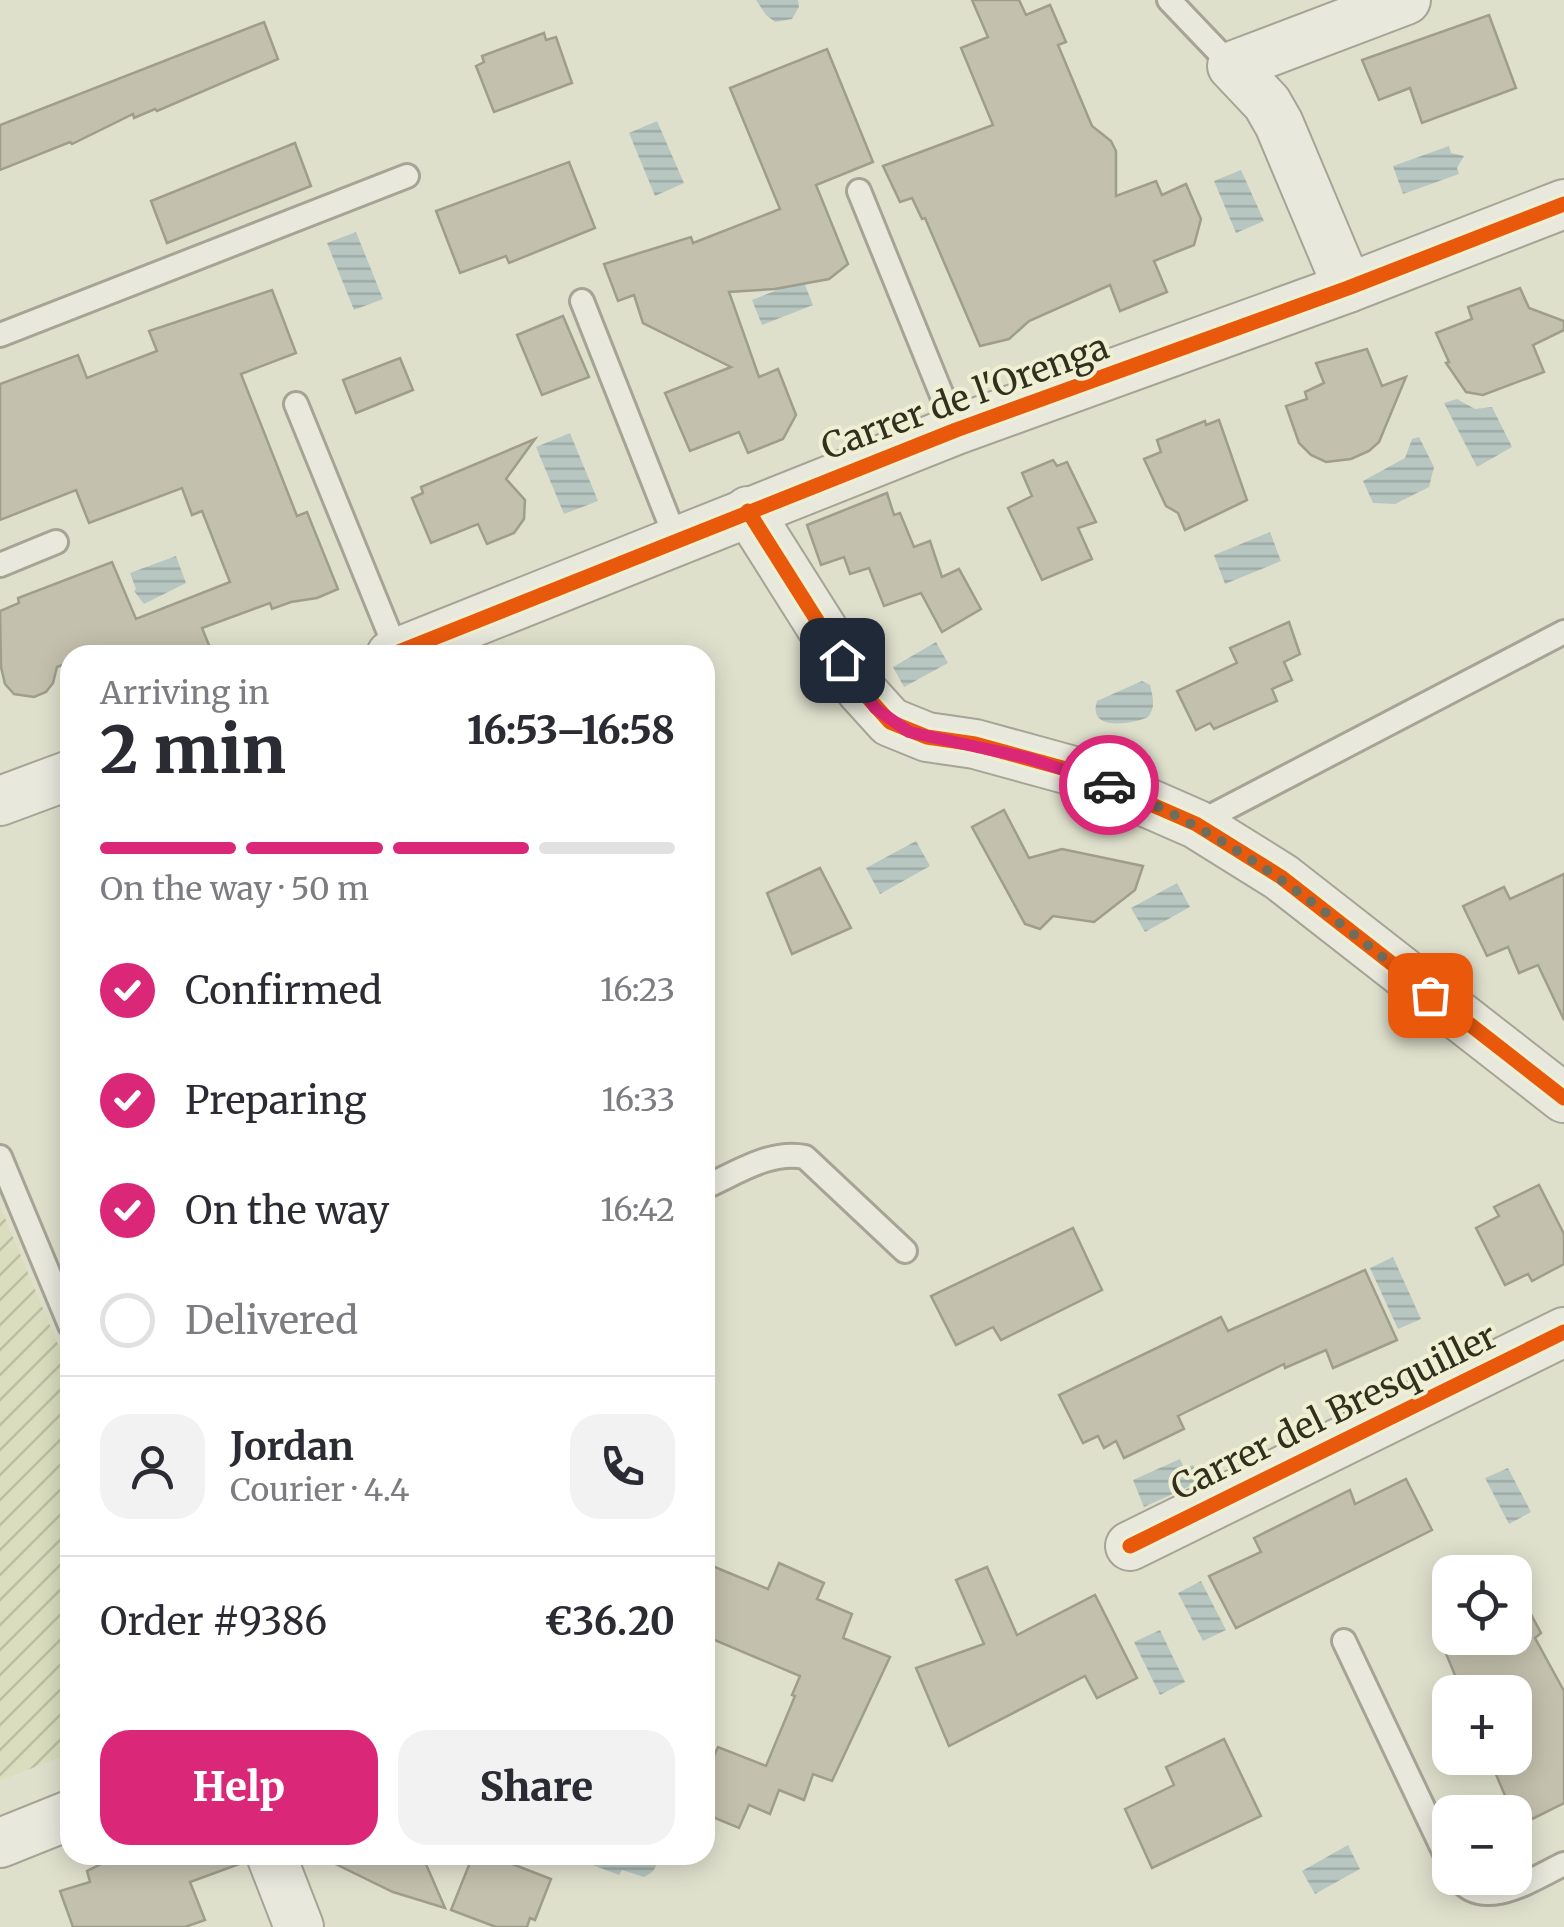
<!DOCTYPE html>
<html lang="en">
<head>
<meta charset="utf-8">
<style>
	:root { --surface:#fff; --page:#f2f2f3; --text:#2b2b33; --muted:#7c7c81; --line:#e1e1e2; --accent:#db2777 }
	body { margin:0; font-family:Merriweather,serif; background:var(--page); color:var(--text); height:100vh; display:flex; flex-direction:column; font-size:38px; white-space:nowrap }
	* { box-sizing:border-box; margin:0 }
	p { font-size:32px; color:var(--muted) }
	.icon { flex:none; width:55px; height:55px; fill:none; stroke:currentColor; stroke-width:2; stroke-linecap:round; stroke-linejoin:round }
	.map { position:relative; flex:1; overflow:hidden }
	.side { position:absolute; left:60px; top:645px; width:655px; height:1220px; display:flex; flex-direction:column; background:var(--surface); border-radius:30px; box-shadow:0 5px 25px #0003 }
	.side>* { flex:none }
	.buttons { position:absolute; left:1432px; top:1555px; display:grid; gap:20px }
	.buttons a { display:grid; place-items:center; width:100px; height:100px; border-radius:20px; background:var(--surface); box-shadow:0 5px 25px #0003; font-size:50px }
	.pin { position:absolute; display:grid; place-items:center; width:85px; height:85px; color:#fff; margin:-42px; border-radius:20px; box-shadow:0 5px 15px #0006 }
	.courier { position:absolute; display:grid; place-items:center; width:100px; height:100px; margin:-50px; border:8px solid #db2777; border-radius:50%; background:#fff; color:#222; box-shadow:0 2px 12px #0007 }
	.head em { font-style:normal; font-weight:800 }
	.head div { display:flex; flex-direction:column-reverse }
	.head { display:flex; align-items:center; justify-content:space-between; height:170px; padding:0 40px }
	h1 { font-size:65px; font-weight:800; line-height:75px }
	.bar { display:grid; grid-template-columns:repeat(4,1fr); gap:15px 10px; align-content:center; height:120px; padding:0 40px }
	.bar i { height:12px; border-radius:8px; background:var(--line) }
	.bar .active { background:var(--accent) }
	.bar p { grid-column:span 4 }
	.line { display:flex; align-items:center; gap:25px; padding:0 40px; border-top:2px solid var(--line) }
	.line div { flex:1 }
	.round { display:grid; place-items:center; flex:none; width:105px; height:105px; border-radius:30px; background:var(--page) }
	ol { padding:0 40px; list-style:none }
	li { display:flex; align-items:center; gap:30px; height:110px }
	li p { margin-inline-start:auto }
	li .icon { padding:10px; border-radius:50%; background:var(--accent); color:#fff; stroke-width:4 }
	li:last-child { color:var(--muted) }
	li i { width:55px; height:55px; border:5px solid var(--line); border-radius:50% }
	.action { display:flex; gap:20px; margin-top:auto; padding:20px 40px }
	.action a { flex:1; height:115px; border-radius:30px; background:var(--accent); color:#fff; font-size:40px; font-weight:800; line-height:115px; text-align:center }
	.action a+a { background:var(--page); color:var(--text) }
	.map>svg:first-child { display:block }
	.farmland { fill:url(#farmland-furrows) }
	.water { fill:url(#water-rules) }
	.building { fill:#c3c0ad; stroke:#9f9d8c; stroke-width:2.5 }
	.lines { fill:none; stroke-linecap:round; stroke-linejoin:round }
	.lane-casing { stroke:#a5a495; stroke-width:28 }
	.street-casing { stroke:#a5a495; stroke-width:52 }
	.lane { stroke:#e8e8dd; stroke-width:22 }
	.street { stroke:#e8e8dd; stroke-width:48 }
	.cycleway-casing { stroke:#eff0d3; stroke-width:21 }
	.cycleway { stroke:#e8590c; stroke-width:15 }
	.done { stroke:#6f6d5c; stroke-width:10; stroke-dasharray:0 18 }
	.route { stroke:#db2777; stroke-width:12 }
	.labels { text-anchor:middle; stroke-width:8; stroke-linejoin:round; paint-order:stroke }
	.street-label { font-size:35px; fill:#322f1f; stroke:#eff0d3 }
</style>
</head>
<body>
<div class="map">
<svg width="1564" height="1927" viewBox="0 0 1564 1927">
	<defs>
		<pattern id="farmland-furrows" width="10" height="10" patternUnits="userSpaceOnUse" patternTransform="scale(2.5)"><rect width="10" height="10" fill="#dadebe"/><path d="M-1 1l2-2M0 10L10 0M9 11l2-2" fill="none" stroke="#bcbfa3"/></pattern>
		<pattern id="water-rules" width="6" height="5" patternUnits="userSpaceOnUse" patternTransform="scale(2.5)"><rect width="6" height="5" fill="#b7c6c1"/><path d="M0 2.5h6" fill="none" stroke="#9eaaa5"/></pattern>
	</defs>
	<rect width="100%" height="100%" fill="#dfe0cc"/>
	<path class="farmland" d="M 0,1206 L 70,1373 L 70,1753 L 0,1781 Z"/>
	<g class="water">
		<path d="M 756,0 L 798,0 L 799,7 L 792,19 L 775,22 L 766,15 Z"/>
		<path d="M 657,121 L 684,183 L 655,196 L 629,133 Z"/>
		<path d="M 1449,146 L 1451,153 L 1464,156 L 1457,168 L 1459,174 L 1403,194 L 1393,166 Z"/>
		<path d="M 1241,170 L 1264,221 L 1236,233 L 1214,181 Z"/>
		<path d="M 356,232 L 383,299 L 354,310 L 327,243 Z"/>
		<path d="M 803,280 L 813,305 L 762,325 L 752,300 Z"/>
		<path d="M 1457,399 L 1475,409 L 1492,407 L 1512,447 L 1477,467 L 1444,403 Z"/>
		<path d="M 570,433 L 598,501 L 564,514 L 536,447 Z"/>
		<path d="M 1419,437 L 1434,467 L 1429,487 L 1395,504 L 1373,503 L 1363,481 L 1405,458 L 1412,439 Z"/>
		<path d="M 1270,532 L 1281,561 L 1225,584 L 1214,555 Z"/>
		<path d="M 176,556 L 186,583 L 144,604 L 134,591 L 136,589 L 130,573 Z"/>
		<path d="M 936,642 L 948,663 L 904,687 L 893,667 Z"/>
		<path d="M 1142,681 L 1150,685 C 1153,698 1156,707 1148,717 C 1131,725 1087,731 1097,701 Z"/>
		<path d="M 916,841 L 930,866 L 880,894 L 866,868 Z"/>
		<path d="M 1177,883 L 1190,907 L 1145,932 L 1131,908 Z"/>
		<path d="M 1393,1257 L 1421,1319 L 1398,1329 L 1370,1268 Z"/>
		<path d="M 1180,1459 L 1184,1468 L 1193,1465 L 1201,1481 L 1144,1507 L 1133,1480 Z"/>
		<path d="M 1508,1468 L 1531,1512 L 1509,1524 L 1485,1478 Z"/>
		<path d="M 1201,1581 L 1226,1630 L 1203,1641 L 1178,1593 Z"/>
		<path d="M 1160,1630 L 1185,1682 L 1160,1695 L 1134,1642 Z"/>
		<path d="M 1348,1845 L 1360,1869 L 1315,1894 L 1302,1871 Z"/>
		<path d="M 582,1855 L 657,1855 C 659,1866 653,1873 644,1877 L 622,1870 L 619,1875 L 579,1860 Z"/>
	</g>
	<g class="building">
		<path d="M 972,0 L 1019,0 L 1026,15 L 1050,5 L 1066,42 L 1058,45 L 1092,126 L 1111,141 L 1116,151 L 1116,196 L 1156,181 L 1162,195 L 1186,184 L 1201,219 L 1194,245 L 1154,261 L 1167,292 L 1120,311 L 1110,285 L 1029,321 L 1009,339 L 980,346 L 925,218 L 922,219 L 912,198 L 900,202 L 883,166 L 993,125 L 961,48 L 988,37 Z"/>
		<path d="M 1489,15 L 1516,88 L 1422,123 L 1410,88 L 1379,100 L 1362,60 Z"/>
		<path d="M 264,22 L 278,59 L 157,111 L 155,109 L 134,118 L 133,114 L 72,144 L 70,142 L 0,170 L 0,125 Z"/>
		<path d="M 544,33 L 546,40 L 556,37 L 572,83 L 494,112 L 476,66 L 484,62 L 482,56 Z"/>
		<path d="M 827,49 L 873,162 L 816,185 L 848,264 L 829,279 L 775,289 L 729,292 L 759,377 L 778,369 L 796,415 L 783,439 L 748,453 L 739,432 L 690,451 L 665,393 L 731,367 L 643,323 L 634,295 L 618,301 L 604,264 L 691,237 L 693,243 L 780,209 L 730,88 Z"/>
		<path d="M 295,143 L 311,186 L 167,243 L 151,201 Z"/>
		<path d="M 569,162 L 595,228 L 509,263 L 506,256 L 460,273 L 436,211 Z"/>
		<path d="M 1520,288 L 1529,308 L 1564,321 L 1564,330 L 1533,345 L 1544,372 L 1483,395 L 1466,392 L 1446,363 L 1449,362 L 1436,333 L 1472,319 L 1468,307 Z"/>
		<path d="M 272,290 L 296,353 L 241,374 L 297,516 L 307,512 L 338,589 L 317,598 L 291,602 L 272,609 L 270,603 L 202,628 L 213,655 L 70,655 L 70,662 L 57,667 L 53,683 L 46,692 L 34,697 L 14,694 L 5,684 L 1,667 L 0,611 L 19,603 L 18,598 L 112,562 L 136,619 L 230,582 L 202,511 L 192,515 L 182,488 L 89,523 L 76,490 L 0,520 L 0,384 L 78,355 L 87,378 L 157,351 L 149,331 Z"/>
		<path d="M 563,316 L 589,377 L 542,395 L 517,335 Z"/>
		<path d="M 1367,349 L 1382,386 L 1406,377 L 1379,442 L 1369,451 L 1351,459 L 1326,462 L 1311,455 L 1299,443 L 1286,406 L 1307,399 L 1305,392 L 1324,383 L 1316,363 Z"/>
		<path d="M 400,358 L 413,390 L 356,413 L 343,380 Z"/>
		<path d="M 1219,420 L 1247,500 L 1185,530 L 1178,513 L 1166,506 L 1144,459 L 1161,452 L 1157,440 L 1205,421 L 1206,425 Z"/>
		<path d="M 535,439 L 506,479 L 525,500 L 524,519 L 514,533 L 487,544 L 478,524 L 431,543 L 412,498 L 423,493 L 421,487 Z"/>
		<path d="M 1053,460 L 1057,466 L 1067,462 L 1096,522 L 1078,528 L 1092,559 L 1042,580 L 1008,508 L 1032,496 L 1022,473 Z"/>
		<path d="M 887,493 L 894,515 L 900,513 L 914,547 L 930,541 L 942,577 L 959,569 L 981,609 L 942,632 L 921,593 L 884,606 L 869,568 L 850,574 L 844,557 L 821,565 L 807,525 Z"/>
		<path d="M 1289,622 L 1300,654 L 1284,662 L 1292,680 L 1272,689 L 1277,701 L 1214,729 L 1210,723 L 1196,730 L 1177,691 L 1237,663 L 1230,648 Z"/>
		<path d="M 1004,810 L 1029,858 L 1062,849 L 1143,866 L 1135,890 L 1094,922 L 1053,916 L 1040,929 L 1025,924 L 972,827 Z"/>
		<path d="M 820,868 L 851,928 L 792,954 L 767,893 Z"/>
		<path d="M 1564,874 L 1564,1020 L 1538,965 L 1519,973 L 1508,947 L 1487,956 L 1463,906 L 1504,887 L 1510,899 Z"/>
		<path d="M 1539,1185 L 1564,1234 L 1564,1264 L 1532,1281 L 1528,1274 L 1505,1285 L 1476,1228 L 1499,1216 L 1494,1207 Z"/>
		<path d="M 1073,1228 L 1102,1290 L 1001,1340 L 993,1327 L 956,1345 L 931,1296 Z"/>
		<path d="M 1365,1270 L 1397,1340 L 1333,1368 L 1326,1350 L 1285,1368 L 1284,1364 L 1178,1416 L 1184,1429 L 1124,1458 L 1116,1441 L 1104,1448 L 1098,1436 L 1083,1443 L 1059,1395 L 1221,1317 L 1228,1331 Z"/>
		<path d="M 1406,1479 L 1432,1530 L 1236,1628 L 1209,1576 L 1261,1552 L 1254,1538 L 1350,1490 L 1355,1504 Z"/>
		<path d="M 705,1563 L 768,1589 L 779,1563 L 824,1583 L 817,1599 L 852,1614 L 843,1638 L 890,1657 L 832,1781 L 813,1774 L 804,1800 L 779,1790 L 770,1814 L 749,1805 L 739,1828 L 705,1814 L 705,1776 L 718,1747 L 766,1766 L 795,1696 L 792,1695 L 800,1676 L 705,1636 Z"/>
		<path d="M 987,1567 L 1017,1635 L 1095,1595 L 1137,1678 L 1097,1698 L 1085,1676 L 949,1746 L 916,1668 L 984,1644 L 956,1580 Z"/>
		<path d="M 1515,1585 L 1541,1633 L 1535,1638 L 1564,1691 L 1564,1803 L 1518,1826 L 1489,1758 L 1515,1758 L 1515,1692 L 1462,1692 L 1435,1627 L 1450,1618 L 1450,1638 L 1515,1638 Z"/>
		<path d="M 1224,1739 L 1261,1816 L 1152,1868 L 1125,1809 L 1174,1785 L 1166,1767 Z"/>
		<path d="M 120,1855 L 244,1855 L 245,1862 L 190,1882 L 205,1920 L 185,1927 L 73,1927 L 60,1891 L 90,1882 L 87,1871 Z"/>
		<path d="M 317,1855 L 422,1855 L 445,1908 L 393,1892 Z"/>
		<path d="M 473,1855 L 489,1855 L 551,1879 L 535,1920 L 530,1918 L 527,1927 L 496,1927 L 451,1910 Z"/>
	</g>
	<g class="lines">
		<g class="lane-casing">
			<g id="lane">
				<path d="M 1169,0 L 1232,66"/>
				<path d="M 859,191 L 956,430"/>
				<path d="M 582,301 L 676,539"/>
				<path d="M 0,335 L 407,176"/>
				<path d="M 296,404 L 397,652"/>
				<path d="M 0,565 L 56,542"/>
				<path d="M 1196,824 L 1564,632"/>
				<path d="M 0,1157 L 70,1325"/>
				<path d="M 705,1187 C 737,1173 770,1150 805,1157 L 905,1251"/>
				<path d="M 1344,1641 L 1450,1864"/>
				<path d="M 1458,1878 C 1484,1913 1534,1878 1564,1864"/>
			</g>
		</g>
		<g class="street-casing">
			<g id="street">
				<path d="M 1348,288 L 1279,124 L 1267,103 L 1232,66 L 1406,0"/>
				<path d="M 748,511 L 861,690 L 890,722 L 927,737 L 975,744 L 1077,772 L 1196,824 L 1281,877 L 1564,1098"/>
				<path d="M 391,655 L 956,430 L 1348,288 L 1564,204"/>
				<path d="M 0,801 L 70,775"/>
				<path d="M 1130,1546 L 1564,1332"/>
				<path d="M 0,1843 L 70,1815"/>
				<path d="M 271,1855 L 299,1927"/>
			</g>
		</g>
		<use href="#lane" class="lane"/>
		<use href="#street" class="street"/>
		<g class="cycleway-casing">
			<g id="cycleway">
				<path d="M 748,511 L 861,690 L 890,722 L 927,737 L 975,744 L 1077,772 L 1196,824 L 1281,877 L 1564,1098"/>
				<path d="M 391,655 L 956,430 L 1348,288 L 1564,204"/>
				<path d="M 1130,1546 L 1564,1332"/>
			</g>
		</g>
		<use href="#cycleway" class="cycleway"/>
	</g>
	<g class="lines">
		<path class="done" d="M 1109,785 C 1236,836 1325,911 1430,995"/>
		<path class="route" d="M 842,660 L 875,708 L 909,732 L 1028,758 L 1109,785"/>
	</g>
	<g class="labels">
		<g class="street-label">
			<text transform="translate(965 397) rotate(-20)" y="12">Carrer de l'Orenga</text>
			<text transform="translate(1334 1412) rotate(-26)" y="12">Carrer del Bresquiller</text>
		</g>
	</g>
</svg>
<div class="buttons">
<a><svg class="icon" aria-label="locate" viewBox="0 0 24 24"><circle cx="12" cy="12" r="6"/><path d="M12 2v4M12 18v4M2 12h4M18 12h4"/></svg></a>
<a>+</a>
<a>−</a>
</div>
<div class="pin" style="left:1430px;top:995px;background:#ea580c"><svg class="icon" aria-label="bag" viewBox="0 0 24 24"><path d="M5 8h14l-1 12H6zM9 8a3 3 0 0 1 6 0"/></svg></div>
<div class="pin" style="left:842px;top:660px;background:#1f2937"><svg class="icon" aria-label="home" viewBox="0 0 24 24"><path d="M3 11l9-7 9 7M6 9v11h12V9"/></svg></div>
<div class="courier" style="left:1109px;top:785px"><svg class="icon" aria-label="car" viewBox="0 0 24 24"><path d="M5 17H2v-5l4-1 3-4h7l3 4 3 1v5h-3M9 17h6M6 11h13"/><circle cx="7" cy="17" r="2"/><circle cx="17" cy="17" r="2"/></svg></div>
<section class="side">
<div class="head"><div><h1>2 min</h1><p>Arriving in</p></div><em>16:53–16:58</em></div>
<div class="bar"><i class="active"></i><i class="active"></i><i class="active"></i><i></i><p>On the way · 50 m</p></div>
<ol>
<li><svg class="icon" aria-label="check" viewBox="0 0 24 24"><path d="M5 12l5 5 9-10"/></svg>Confirmed<p>16:23</p></li>
<li><svg class="icon" aria-label="check" viewBox="0 0 24 24"><path d="M5 12l5 5 9-10"/></svg>Preparing<p>16:33</p></li>
<li><svg class="icon" aria-label="check" viewBox="0 0 24 24"><path d="M5 12l5 5 9-10"/></svg>On the way<p>16:42</p></li>
<li><i></i>Delivered</li>
</ol>
<div class="line" style="height:180px"><a class="round"><svg class="icon" aria-label="person" viewBox="0 0 24 24"><circle cx="12" cy="8" r="4"/><path d="M4 21q1-7 8-7t8 7"/></svg></a><div><b>Jordan</b><p>Courier · 4.4</p></div><a class="round"><svg class="icon" aria-label="phone" viewBox="0 0 24 24"><path d="M5 4h4l2 5-3 2q2 4 5 5l2-3 5 2v4C11 20 4 13 5 4z"/></svg></a></div>
<div class="line" style="height:130px"><div>Order #9386</div><b>€36.20</b></div>
<div class="action"><a>Help</a><a>Share</a></div>
</section>
</div>
</body>
</html>
